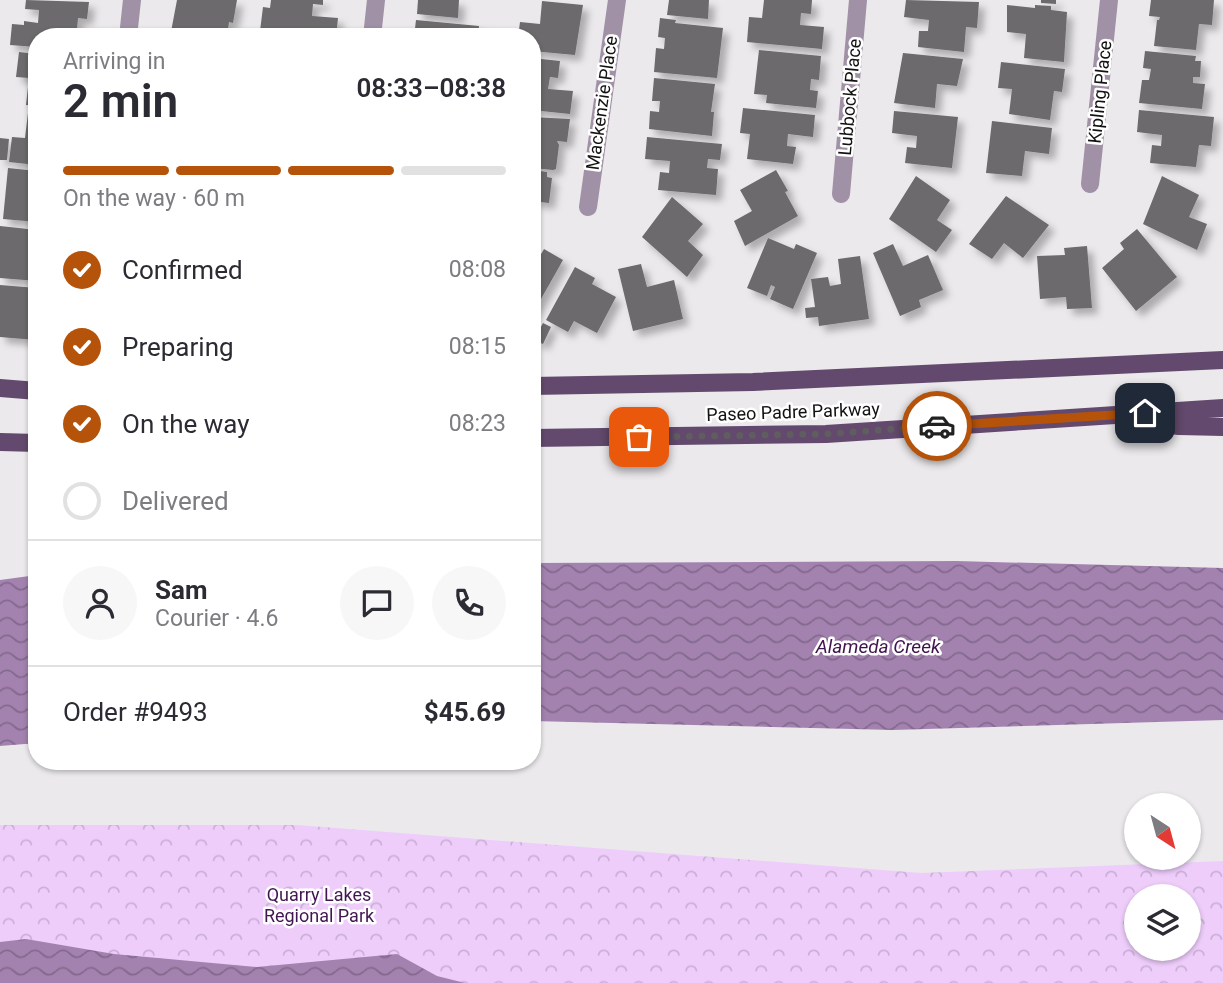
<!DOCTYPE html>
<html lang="en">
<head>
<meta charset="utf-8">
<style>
	:root { --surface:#fff; --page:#f7f7f7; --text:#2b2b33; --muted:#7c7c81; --line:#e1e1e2; --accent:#b45309 }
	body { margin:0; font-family:Roboto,sans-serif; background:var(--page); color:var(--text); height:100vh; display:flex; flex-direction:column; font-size:26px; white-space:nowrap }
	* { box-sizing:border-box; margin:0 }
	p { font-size:23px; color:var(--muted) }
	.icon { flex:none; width:38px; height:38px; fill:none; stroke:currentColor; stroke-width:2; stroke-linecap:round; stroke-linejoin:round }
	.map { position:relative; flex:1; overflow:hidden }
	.side { position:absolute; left:28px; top:28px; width:513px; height:742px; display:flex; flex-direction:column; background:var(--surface); border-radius:28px; box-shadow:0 2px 5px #0004 }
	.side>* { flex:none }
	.needle { width:46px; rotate:144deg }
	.fabs { position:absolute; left:1124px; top:793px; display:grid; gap:14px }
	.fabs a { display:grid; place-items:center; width:77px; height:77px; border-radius:50%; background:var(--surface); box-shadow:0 2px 5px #0004; font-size:35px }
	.pin { position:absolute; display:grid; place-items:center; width:60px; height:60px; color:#fff; margin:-30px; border-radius:14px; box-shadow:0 4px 10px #0006 }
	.courier { position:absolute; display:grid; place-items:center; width:70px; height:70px; margin:-35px; border:5px solid #b45309; border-radius:50%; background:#fff; color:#222; box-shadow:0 2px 9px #0007 }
	.headline em { font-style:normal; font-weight:600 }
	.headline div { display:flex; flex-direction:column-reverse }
	.headline { display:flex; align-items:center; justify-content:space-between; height:119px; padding:0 35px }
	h1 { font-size:46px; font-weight:600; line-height:52px }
	.bar { display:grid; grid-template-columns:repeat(4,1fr); gap:10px 7px; align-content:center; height:84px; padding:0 35px }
	.bar i { height:9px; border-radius:5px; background:var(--line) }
	.bar .on { background:var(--accent) }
	.bar p { grid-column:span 4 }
	.line { display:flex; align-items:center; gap:18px; padding:0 35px; border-top:2px solid var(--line) }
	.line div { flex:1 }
	.round { display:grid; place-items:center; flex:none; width:74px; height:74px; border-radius:37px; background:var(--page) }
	ol { padding:0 35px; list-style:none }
	li { display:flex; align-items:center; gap:21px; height:77px }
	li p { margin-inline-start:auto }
	li .icon { padding:7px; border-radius:50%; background:var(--accent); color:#fff; stroke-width:4 }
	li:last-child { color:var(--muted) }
	li i { width:38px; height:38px; border:4px solid var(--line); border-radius:50% }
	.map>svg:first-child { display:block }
	.park { fill:url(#park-crowns); fill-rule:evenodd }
	.water { fill:url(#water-waves) }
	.building { fill:#6c6a6c; filter:url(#shadow) }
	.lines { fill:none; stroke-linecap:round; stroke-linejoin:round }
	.minor { stroke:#a091a6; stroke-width:18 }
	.major { stroke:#63496d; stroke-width:18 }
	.done { stroke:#5f5d5f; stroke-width:7; stroke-dasharray:0 12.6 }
	.route { stroke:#b45309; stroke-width:9 }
	.labels { text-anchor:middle; stroke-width:5; stroke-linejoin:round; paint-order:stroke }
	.street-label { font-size:18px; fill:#131213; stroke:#fff }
	.park-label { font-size:18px; fill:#421751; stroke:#fff }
	.water-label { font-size:19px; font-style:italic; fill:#3f144e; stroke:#fff }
</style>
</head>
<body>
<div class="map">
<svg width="1223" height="983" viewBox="0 0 1223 983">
	<defs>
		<pattern id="park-crowns" width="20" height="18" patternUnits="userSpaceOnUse" patternTransform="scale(1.75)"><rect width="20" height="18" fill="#eecdfb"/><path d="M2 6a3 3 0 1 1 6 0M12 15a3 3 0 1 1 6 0" fill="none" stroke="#cbafd6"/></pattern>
		<pattern id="water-waves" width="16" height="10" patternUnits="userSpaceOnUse" patternTransform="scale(1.75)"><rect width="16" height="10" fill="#a382b0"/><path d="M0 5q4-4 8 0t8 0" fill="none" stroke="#84698e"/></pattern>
		<filter id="shadow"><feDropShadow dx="6" dy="6" stdDeviation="3.5" flood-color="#0004"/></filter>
	</defs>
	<rect width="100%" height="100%" fill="#ebe9ec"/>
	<path class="park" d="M 0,825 L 297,825 L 921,873 L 1223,861 L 1223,983 L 0,983 ZM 1136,896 L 1188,896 L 1188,948 L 1136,948 Z"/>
	<g class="water">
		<path d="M 956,561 L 1223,568 L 1223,720 L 893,730 L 532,721 L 532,563 Z"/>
		<path d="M 37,575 L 37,743 L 0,746 L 0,580 Z"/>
		<path d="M 26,939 L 114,954 L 257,967 L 397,954 L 437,976 L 465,983 L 0,983 L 0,942 Z"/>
	</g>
	<g class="building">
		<path d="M 26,0 L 89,2 L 87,19 L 78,18 L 77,29 L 85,30 L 85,37 L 37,37 L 37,47 L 10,45 L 12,24 L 24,25 L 24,21 L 38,23 L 39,10 L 25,9 Z"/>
		<path d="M 177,0 L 237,0 L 233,23 L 229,22 L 227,37 L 170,37 Z"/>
		<path d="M 271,0 L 323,0 L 323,5 L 313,4 L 312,16 L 338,18 L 336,37 L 288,37 L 260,31 L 263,7 L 270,8 Z"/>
		<path d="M 418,0 L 459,0 L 458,18 L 417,14 Z"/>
		<path d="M 669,0 L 709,0 L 708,19 L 667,15 Z"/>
		<path d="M 764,0 L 812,0 L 811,14 L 801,13 L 800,25 L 824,27 L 822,49 L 747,42 L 749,17 L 762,18 Z"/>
		<path d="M 906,0 L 979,2 L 977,28 L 966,27 L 964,52 L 918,47 L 919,31 L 928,31 L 929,20 L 904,17 Z"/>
		<path d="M 1041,0 L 1056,0 L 1056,4 L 1041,3 Z"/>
		<path d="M 1151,0 L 1214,0 L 1212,25 L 1199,24 L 1196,50 L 1154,46 L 1157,20 L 1159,20 L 1160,17 L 1149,16 Z"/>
		<path d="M 542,1 L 583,5 L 575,55 L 532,51 L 532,37 L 518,37 L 520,22 L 540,24 Z"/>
		<path d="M 1007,5 L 1035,8 L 1035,5 L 1051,6 L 1051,10 L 1067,12 L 1064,62 L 1024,58 L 1026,34 L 1007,32 Z"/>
		<path d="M 660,18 L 676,20 L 675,23 L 723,28 L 717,78 L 654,72 L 656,48 L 664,49 L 665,38 L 658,37 Z"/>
		<path d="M 416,20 L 479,26 L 478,37 L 414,37 Z"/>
		<path d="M 759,50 L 821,56 L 819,80 L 811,79 L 810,90 L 818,91 L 816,108 L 766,103 L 767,95 L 754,94 Z"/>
		<path d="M 1145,51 L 1196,56 L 1195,61 L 1201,61 L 1200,77 L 1193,77 L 1193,83 L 1205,84 L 1202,109 L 1139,103 L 1142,80 L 1149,80 L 1151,69 L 1143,68 Z"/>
		<path d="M 19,52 L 37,54 L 37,106 L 26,105 L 29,78 L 16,77 Z"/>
		<path d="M 903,53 L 963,59 L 957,86 L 937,84 L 935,108 L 894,103 Z"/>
		<path d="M 532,58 L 560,61 L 558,78 L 550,77 L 548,89 L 573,91 L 570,114 L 532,110 Z"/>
		<path d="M 1001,62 L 1065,69 L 1062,92 L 1054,91 L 1050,120 L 1009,114 L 1012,89 L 998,88 Z"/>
		<path d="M 654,78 L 715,84 L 711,112 L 714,112 L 712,136 L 649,129 L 650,111 L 659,112 L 660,101 L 652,101 Z"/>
		<path d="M 743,108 L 815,115 L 813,137 L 788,134 L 787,146 L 796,147 L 793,164 L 747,159 L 750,134 L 740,133 Z"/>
		<path d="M 1139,110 L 1214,117 L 1211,146 L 1199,145 L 1196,167 L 1150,163 L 1152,145 L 1161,146 L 1162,135 L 1137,132 Z"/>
		<path d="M 894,111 L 958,117 L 952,168 L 905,163 L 907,147 L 916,148 L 917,136 L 892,133 Z"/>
		<path d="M 28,113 L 37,113 L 37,165 L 9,162 L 12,137 L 25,138 Z"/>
		<path d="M 532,117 L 570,119 L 567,142 L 557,141 L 559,145 L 556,169 L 553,170 L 532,168 Z"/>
		<path d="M 992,121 L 1052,128 L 1049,154 L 1025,151 L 1022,176 L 986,173 Z"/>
		<path d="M 647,137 L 722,144 L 720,160 L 708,159 L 707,168 L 718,169 L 716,195 L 658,190 L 660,172 L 669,173 L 670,161 L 645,159 Z"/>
		<path d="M 0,138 L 9,139 L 7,160 L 0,160 Z"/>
		<path d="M 8,168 L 37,171 L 37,222 L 3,219 Z"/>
		<path d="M 532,170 L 547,172 L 547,177 L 552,178 L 549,203 L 532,201 Z"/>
		<path d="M 776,170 L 788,191 L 785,192 L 798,216 L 745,246 L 734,221 L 752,211 L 740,190 Z"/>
		<path d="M 916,176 L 950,200 L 937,220 L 952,230 L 936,252 L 889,219 Z"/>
		<path d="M 1162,176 L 1199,195 L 1189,217 L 1207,224 L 1197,250 L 1143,224 Z"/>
		<path d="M 1006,196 L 1049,225 L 1023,258 L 1004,243 L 992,259 L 969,244 Z"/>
		<path d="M 672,197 L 703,224 L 688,241 L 703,255 L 687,277 L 642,237 Z"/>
		<path d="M 0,226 L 37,230 L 37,247 L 35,247 L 34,258 L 37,259 L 37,281 L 0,278 Z"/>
		<path d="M 1137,229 L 1177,277 L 1136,311 L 1102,268 L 1124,249 L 1120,243 Z"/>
		<path d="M 768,238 L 794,249 L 796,244 L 817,253 L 793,309 L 770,299 L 775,287 L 771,285 L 767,296 L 747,288 Z"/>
		<path d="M 893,244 L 903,266 L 928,255 L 943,290 L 919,300 L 921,307 L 900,316 L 873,253 Z"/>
		<path d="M 1087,246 L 1092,308 L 1067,309 L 1066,297 L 1040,299 L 1037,256 L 1065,255 L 1064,248 Z"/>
		<path d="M 544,249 L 563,260 L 532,315 L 532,270 Z"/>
		<path d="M 860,256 L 869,319 L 819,326 L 818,317 L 806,318 L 805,308 L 815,307 L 811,279 L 828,277 L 830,286 L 841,284 L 838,259 Z"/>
		<path d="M 641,264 L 647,287 L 674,280 L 683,319 L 633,331 L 618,269 Z"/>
		<path d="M 575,267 L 595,278 L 592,284 L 616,297 L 597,333 L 574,321 L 568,332 L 546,320 Z"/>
		<path d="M 0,285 L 37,288 L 37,312 L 30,311 L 29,322 L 37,323 L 36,340 L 0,337 Z"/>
		<path d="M 543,323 L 551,327 L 543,344 L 534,340 Z"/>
	</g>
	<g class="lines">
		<g class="minor">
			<path d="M 128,37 L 132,0"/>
			<path d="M 372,37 L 376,0"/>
			<path d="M 1090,184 L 1109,0"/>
			<path d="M 841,194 L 858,0"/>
			<path d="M 588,207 L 617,0"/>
		</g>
		<g class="major">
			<path d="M 532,386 L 753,382 L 1223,360"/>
			<path d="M 0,388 L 37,391"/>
			<path d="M 1141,421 L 1179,426 L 1223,427"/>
			<path d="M 532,438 L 826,434 L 1223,408"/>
			<path d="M 0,442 L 37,443"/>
		</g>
	</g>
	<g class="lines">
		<path class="done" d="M 639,437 L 826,434 L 937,426"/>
		<path class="route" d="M 937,426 L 1145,413"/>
	</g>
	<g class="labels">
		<g class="street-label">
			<text transform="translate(1100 92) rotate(-84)" y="6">Kipling Place</text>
			<text transform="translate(850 97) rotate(-85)" y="6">Lubbock Place</text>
			<text transform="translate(602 103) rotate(-82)" y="6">Mackenzie Place</text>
			<text transform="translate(793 412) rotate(-2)" y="6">Paseo Padre Parkway</text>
		</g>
		<g class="park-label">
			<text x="319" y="901">Quarry Lakes<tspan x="319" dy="21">Regional Park</tspan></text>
		</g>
		<g class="water-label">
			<text x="878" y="653">Alameda Creek</text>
		</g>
	</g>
</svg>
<div class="fabs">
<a><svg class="needle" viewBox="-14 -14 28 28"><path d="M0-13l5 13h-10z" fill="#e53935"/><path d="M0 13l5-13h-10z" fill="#7c7c81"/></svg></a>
<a><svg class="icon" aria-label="layers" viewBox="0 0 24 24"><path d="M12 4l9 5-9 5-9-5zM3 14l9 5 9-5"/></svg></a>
</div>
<div class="pin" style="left:639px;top:437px;background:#ea580c"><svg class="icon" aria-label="bag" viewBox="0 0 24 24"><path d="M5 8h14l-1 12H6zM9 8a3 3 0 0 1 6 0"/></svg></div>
<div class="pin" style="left:1145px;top:413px;background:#1f2937"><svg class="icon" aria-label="home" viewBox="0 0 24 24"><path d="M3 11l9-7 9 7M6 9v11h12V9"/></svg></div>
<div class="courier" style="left:937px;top:426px"><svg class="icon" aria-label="car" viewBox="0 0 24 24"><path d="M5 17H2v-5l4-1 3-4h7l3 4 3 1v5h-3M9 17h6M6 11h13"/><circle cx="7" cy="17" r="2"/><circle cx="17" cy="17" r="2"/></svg></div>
<section class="side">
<div class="headline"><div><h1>2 min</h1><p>Arriving in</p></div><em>08:33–08:38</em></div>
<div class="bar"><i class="on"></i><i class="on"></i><i class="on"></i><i></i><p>On the way · 60 m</p></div>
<ol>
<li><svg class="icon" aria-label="check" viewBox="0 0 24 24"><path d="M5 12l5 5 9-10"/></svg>Confirmed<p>08:08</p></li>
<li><svg class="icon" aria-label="check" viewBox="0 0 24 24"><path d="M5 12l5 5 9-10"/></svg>Preparing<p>08:15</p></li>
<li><svg class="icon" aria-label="check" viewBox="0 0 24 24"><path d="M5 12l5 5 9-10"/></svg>On the way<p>08:23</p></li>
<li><i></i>Delivered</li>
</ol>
<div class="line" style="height:126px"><a class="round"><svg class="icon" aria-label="person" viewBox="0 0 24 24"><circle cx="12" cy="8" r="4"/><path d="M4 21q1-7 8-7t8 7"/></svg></a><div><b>Sam</b><p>Courier · 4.6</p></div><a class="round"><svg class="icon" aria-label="chat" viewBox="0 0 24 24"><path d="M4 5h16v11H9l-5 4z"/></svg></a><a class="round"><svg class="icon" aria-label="phone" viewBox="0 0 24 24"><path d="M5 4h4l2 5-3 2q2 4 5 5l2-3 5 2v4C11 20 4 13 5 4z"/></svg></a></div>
<div class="line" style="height:91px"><div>Order #9493</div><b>$45.69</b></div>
</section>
</div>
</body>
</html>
